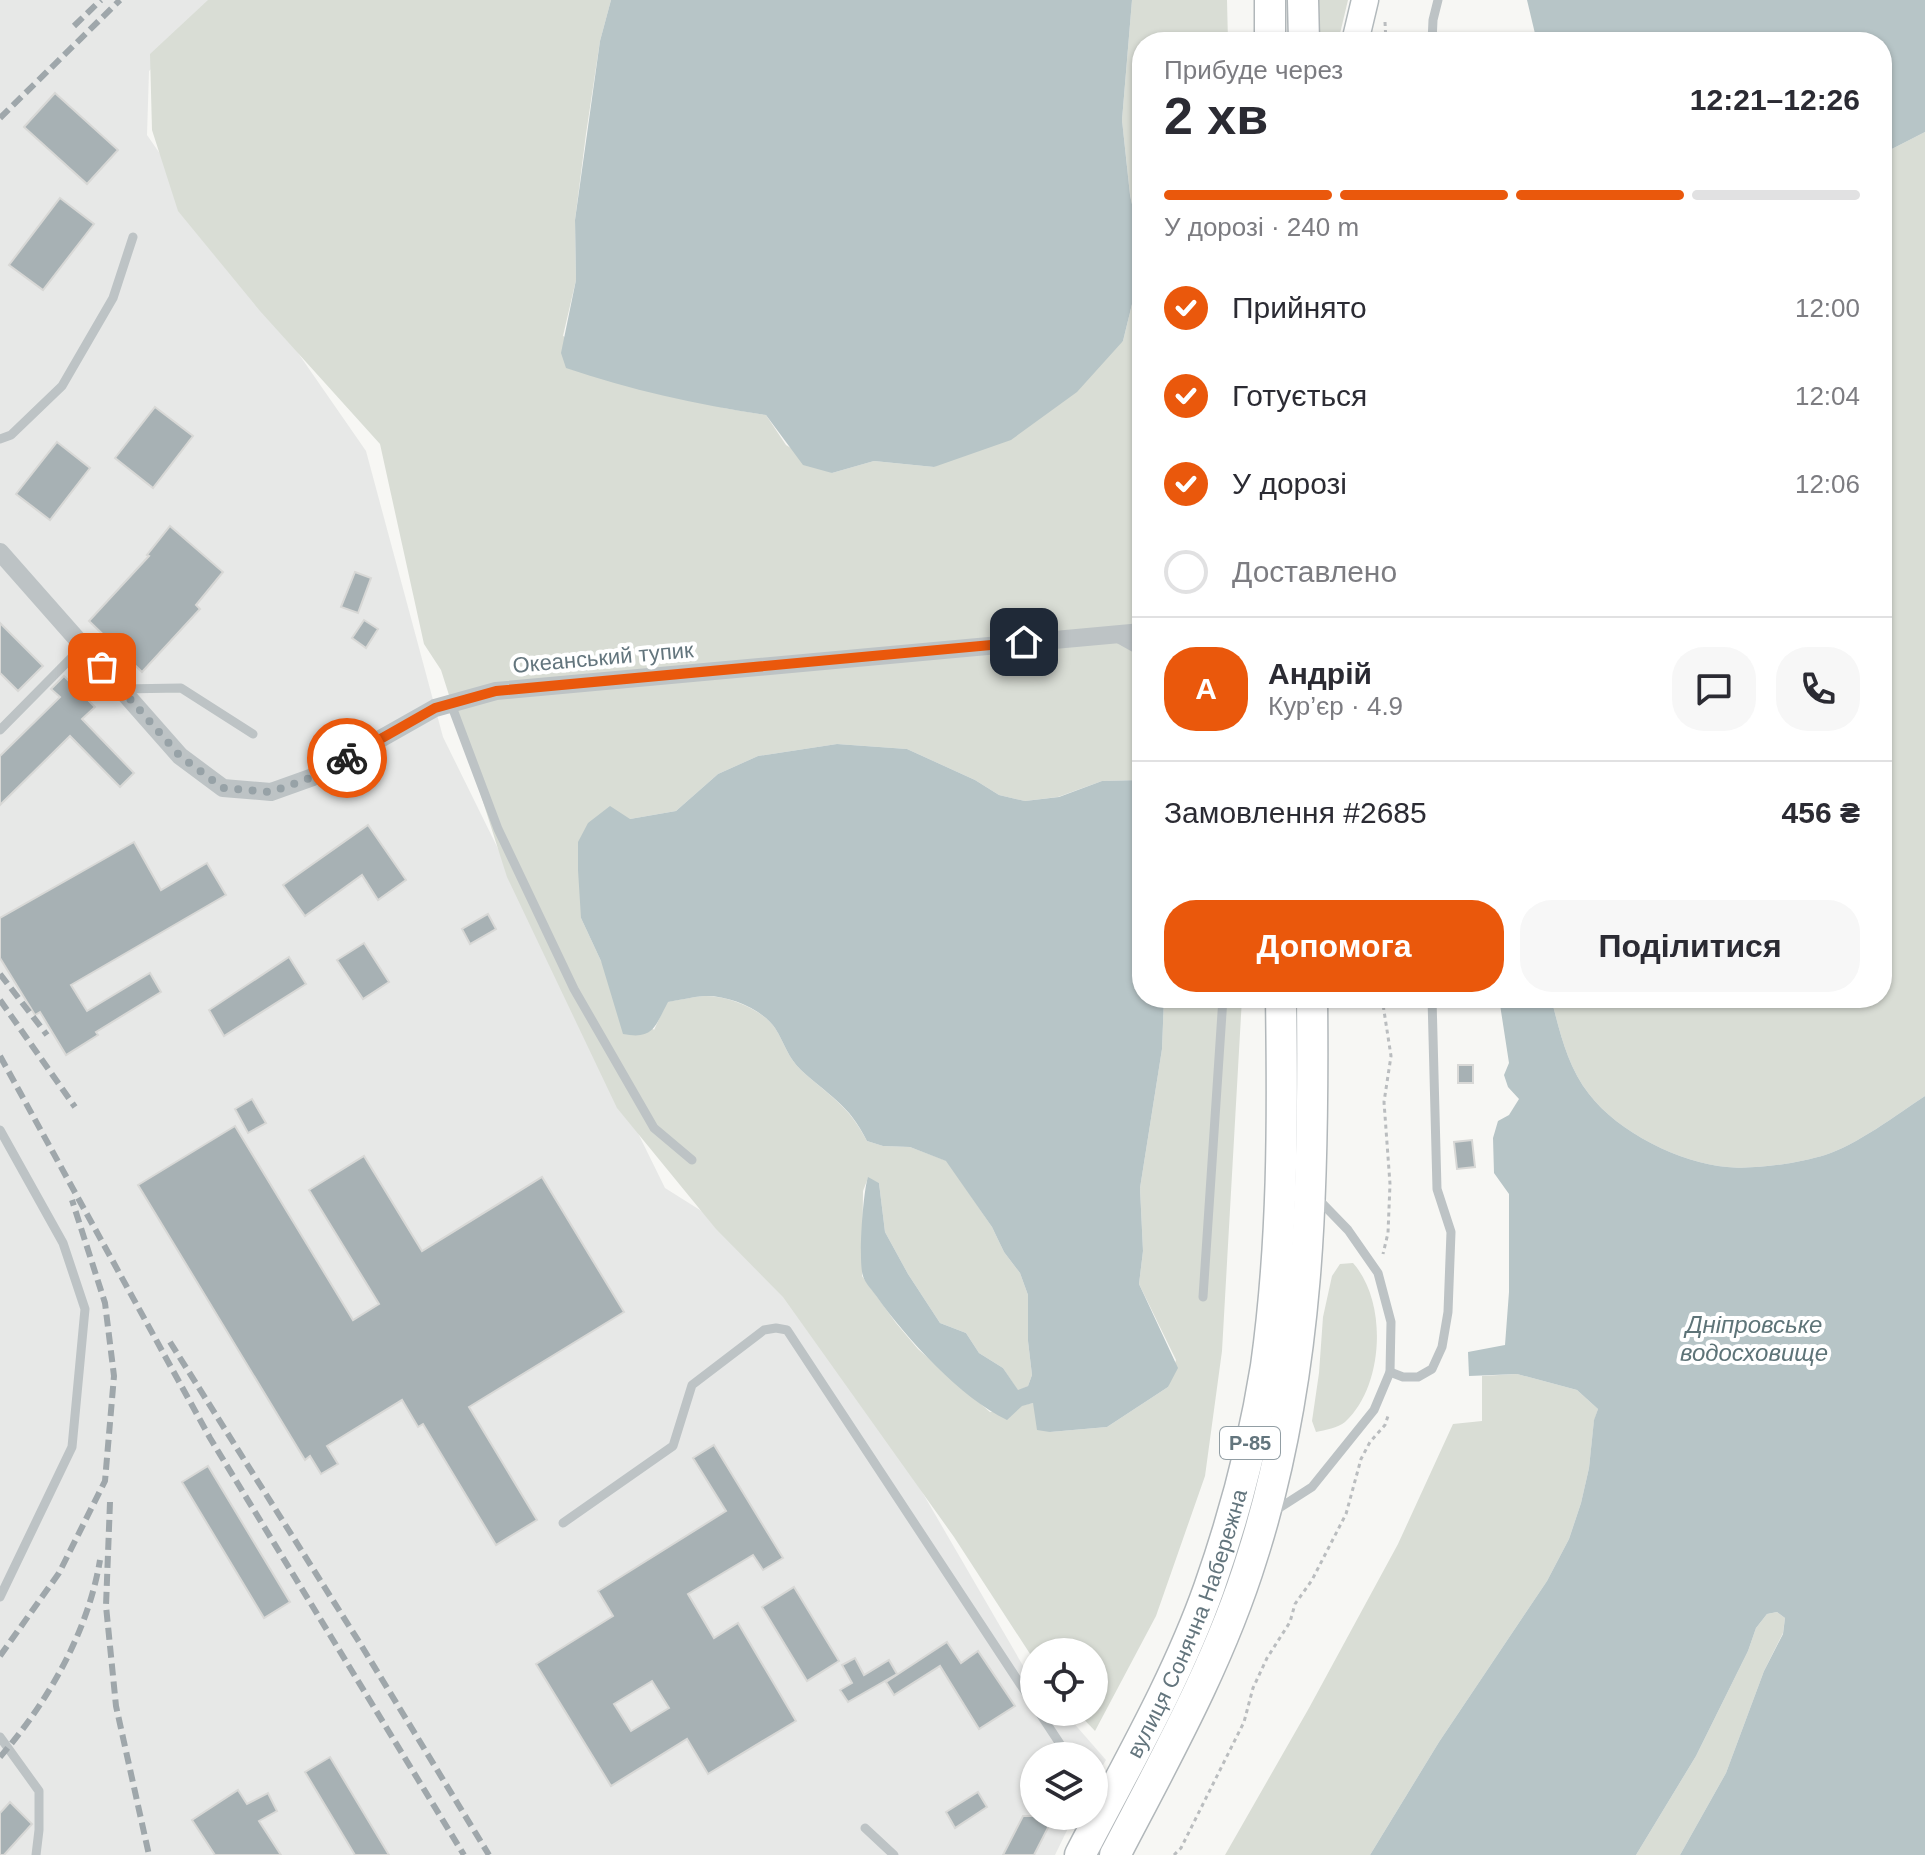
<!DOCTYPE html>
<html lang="uk">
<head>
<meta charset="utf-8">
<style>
	:root { --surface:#fff; --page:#f7f7f7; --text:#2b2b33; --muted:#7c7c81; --line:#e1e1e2; --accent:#ea580c }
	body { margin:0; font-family:Helvetica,sans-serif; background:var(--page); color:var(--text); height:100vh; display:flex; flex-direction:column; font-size:30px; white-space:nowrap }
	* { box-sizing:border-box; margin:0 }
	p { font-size:26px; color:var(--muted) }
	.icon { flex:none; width:44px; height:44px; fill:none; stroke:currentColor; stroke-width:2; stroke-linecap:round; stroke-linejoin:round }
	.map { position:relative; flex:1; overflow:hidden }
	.details { position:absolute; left:1132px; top:32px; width:760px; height:976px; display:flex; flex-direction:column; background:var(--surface); border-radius:32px; box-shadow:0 2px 6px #0004 }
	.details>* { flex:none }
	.fabs { position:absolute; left:1020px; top:1638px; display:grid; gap:16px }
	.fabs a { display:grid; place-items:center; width:88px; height:88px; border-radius:50%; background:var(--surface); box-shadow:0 2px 6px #0004; font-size:40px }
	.pin { position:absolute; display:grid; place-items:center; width:68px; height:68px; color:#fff; margin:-34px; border-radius:16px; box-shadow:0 4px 12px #0006 }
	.courier { position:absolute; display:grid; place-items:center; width:80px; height:80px; margin:-40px; border:6px solid #ea580c; border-radius:50%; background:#fff; color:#222; box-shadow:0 2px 10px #0007 }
	.headline em { font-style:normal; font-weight:800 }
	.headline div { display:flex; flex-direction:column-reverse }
	.headline { display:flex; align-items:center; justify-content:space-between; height:136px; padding:0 32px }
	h1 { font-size:52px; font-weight:800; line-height:60px }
	.bar { display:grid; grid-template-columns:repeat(4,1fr); gap:12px 8px; align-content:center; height:96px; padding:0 32px }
	.bar i { height:10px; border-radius:6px; background:var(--line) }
	.bar .current { background:var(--accent) }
	.bar p { grid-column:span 4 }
	.line { display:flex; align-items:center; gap:20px; padding:0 32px; border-top:2px solid var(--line) }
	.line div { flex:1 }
	.round { display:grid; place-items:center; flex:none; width:84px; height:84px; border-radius:32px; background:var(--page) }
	ol { padding:0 32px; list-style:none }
	li { display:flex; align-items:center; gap:24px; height:88px }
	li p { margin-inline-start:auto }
	li .icon { padding:8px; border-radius:50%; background:var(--accent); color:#fff; stroke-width:4 }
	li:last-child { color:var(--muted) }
	li i { width:44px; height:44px; border:4px solid var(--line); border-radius:50% }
	.action { display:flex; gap:16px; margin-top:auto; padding:16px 32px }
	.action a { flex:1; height:92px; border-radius:32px; background:var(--accent); color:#fff; font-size:32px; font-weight:800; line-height:92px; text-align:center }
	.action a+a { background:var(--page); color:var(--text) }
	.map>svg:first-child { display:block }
	.built { fill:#e7e8e7 }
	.green { fill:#d9ddd5 }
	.water { fill:#b7c5c7 }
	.building { fill:#a7b1b4; stroke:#d8d8d6; stroke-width:2; fill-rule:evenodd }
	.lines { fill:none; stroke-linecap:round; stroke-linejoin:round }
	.secondary-casing { stroke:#b2b9bc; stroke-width:29 }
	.primary-casing { stroke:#b1b7ba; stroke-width:33 }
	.path { stroke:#babdbf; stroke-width:3; stroke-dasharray:4 4; stroke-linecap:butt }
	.lane { stroke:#bdc3c5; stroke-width:9 }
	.street { stroke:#bdc3c5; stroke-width:18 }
	.secondary { stroke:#fff; stroke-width:26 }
	.primary { stroke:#fff; stroke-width:30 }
	.rail { stroke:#9fa7ab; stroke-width:6; stroke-dasharray:12 6; stroke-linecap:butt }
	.done { stroke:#97a2a7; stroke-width:8; stroke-dasharray:0 14.4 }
	.route { stroke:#ea580c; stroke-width:10 }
	.labels { text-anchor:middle; stroke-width:8; stroke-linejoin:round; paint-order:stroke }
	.shield { fill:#fff; stroke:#929ea4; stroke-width:2 }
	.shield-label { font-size:20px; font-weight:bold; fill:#63757d }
	.street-label { font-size:22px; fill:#63757d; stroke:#fff }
	.water-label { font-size:24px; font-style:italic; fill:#5e7478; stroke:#fff }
</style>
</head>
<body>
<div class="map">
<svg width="1925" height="1855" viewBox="0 0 1925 1855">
	<rect width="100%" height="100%" fill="#f7f7f4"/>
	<path class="built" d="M 0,0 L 223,0 L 149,71 L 147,135 L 366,451 L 443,737 L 665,1188 L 792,1268 L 1022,1664 L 1034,1678 L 1034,1712 L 1064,1712 L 1106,1760 L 1094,1780 L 1094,1756 L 1034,1756 L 1034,1816 L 1074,1816 L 1055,1855 L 0,1855 Z"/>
	<g class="green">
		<path d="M 208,0 L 611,0 L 600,41 L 586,134 L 575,220 L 576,280 L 563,336 L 724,408 L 766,415 L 786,445 L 832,473 L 874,461 L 934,467 L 1123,341 L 1142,263 L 1142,780 L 1102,781 L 1058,797 L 1025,801 L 999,795 L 975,780 L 907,749 L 837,744 L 758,756 L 718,774 L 676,811 L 630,819 L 581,918 L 601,961 L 654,1030 L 667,1002 C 679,1000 692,997 704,996 C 727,995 762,1009 775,1028 C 784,1042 788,1058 801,1070 C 829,1096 848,1104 867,1141 L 883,1146 L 910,1147 L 947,1161 L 992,1227 L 1004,1252 L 1020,1273 L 1028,1295 L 1028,1341 L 1032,1375 L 1028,1386 L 1018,1391 L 1003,1368 L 979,1353 L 966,1333 L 940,1323 L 908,1274 L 885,1232 L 879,1183 L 868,1178 L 863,1191 L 862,1276 L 896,1323 L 918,1349 L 990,1412 L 1033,1403 L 1050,1432 L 1107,1427 L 1168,1387 L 1176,1360 L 1139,1284 L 1143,1251 L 1140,1188 L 1162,1049 L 1164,998 L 1242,998 L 1222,1351 L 1205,1476 L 1156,1616 L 1095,1731 L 1077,1712 L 1094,1712 L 1094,1652 L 1034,1652 L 1034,1660 L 954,1537 L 783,1297 L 716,1229 L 617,1108 L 507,877 L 441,670 L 424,644 L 380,444 L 260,311 L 178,211 L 152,130 L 150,54 Z"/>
		<path d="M 1132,0 L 1227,0 L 1228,42 L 1142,42 L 1142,250 L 1130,195 L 1122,120 Z"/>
		<path d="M 1319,0 L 1348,0 L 1338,42 L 1319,42 Z"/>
		<path d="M 1925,132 L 1925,1096 C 1898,1114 1855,1146 1825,1155 C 1799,1163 1754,1170 1727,1167 C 1680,1163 1618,1132 1589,1094 C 1567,1066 1560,1032 1551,998 L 1882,998 L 1882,154 Z"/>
		<path d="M 1353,1263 C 1388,1302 1384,1387 1345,1422 C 1338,1428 1325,1430 1316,1432 L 1312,1421 L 1319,1373 L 1323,1317 L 1332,1276 L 1340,1264 Z"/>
		<path d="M 1517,1374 L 1577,1390 L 1598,1409 L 1594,1421 L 1589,1468 L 1581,1503 L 1569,1539 L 1547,1581 L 1439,1742 L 1370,1855 L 1225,1855 L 1309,1708 L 1398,1544 L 1453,1424 L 1482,1421 L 1482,1376 Z"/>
		<path d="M 1777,1612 L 1785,1618 L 1783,1633 L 1764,1671 L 1726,1773 L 1680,1855 L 1636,1855 L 1696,1756 L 1748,1651 L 1756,1628 L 1767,1614 Z"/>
	</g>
	<g class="water">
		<path d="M 611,0 L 1132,0 L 1122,120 L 1130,195 L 1142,250 L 1142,263 L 1123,341 L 1077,392 L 1011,440 L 934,467 L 874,461 L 832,473 L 803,465 L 766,415 C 699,405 630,390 566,368 L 561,353 L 576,280 L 575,220 L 600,41 Z"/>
		<path d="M 1527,0 L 1925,0 L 1925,132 L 1882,154 L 1882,42 L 1537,42 Z"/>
		<path d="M 837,744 L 907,749 L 975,780 L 999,795 L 1025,801 L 1059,797 L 1102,781 L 1142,780 L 1142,998 L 1164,998 L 1162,1049 L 1140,1188 L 1143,1251 L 1139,1284 L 1178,1368 L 1168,1387 L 1107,1427 L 1050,1432 L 1037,1430 L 1033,1403 L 1022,1406 L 1007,1420 C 962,1399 906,1338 877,1297 C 873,1291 865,1283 863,1276 C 858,1262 863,1192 868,1177 L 879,1183 L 885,1232 L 908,1274 L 940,1323 L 966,1333 L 979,1353 L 1003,1368 L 1018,1390 L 1028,1386 L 1032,1375 L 1028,1341 L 1028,1295 L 1020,1273 L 1004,1252 L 992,1227 L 946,1161 L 910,1147 L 883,1146 L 867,1141 C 849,1104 829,1096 801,1070 C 788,1058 784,1042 775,1028 C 761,1008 728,995 704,996 C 692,997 680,1000 668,1002 C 655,1026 654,1040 623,1034 L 601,961 L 581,918 L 578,870 L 578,842 L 588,823 L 610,806 L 630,819 L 676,811 L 718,774 L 758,756 Z"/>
		<path d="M 1499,998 L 1551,998 C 1560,1032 1567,1066 1589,1094 C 1618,1132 1680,1163 1727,1167 C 1754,1170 1799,1163 1825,1155 C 1855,1146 1898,1114 1925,1096 L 1925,1855 L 1680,1855 L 1726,1773 L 1764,1671 L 1783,1634 L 1785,1618 L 1777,1612 L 1767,1614 L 1756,1628 L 1748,1651 L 1696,1756 L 1636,1855 L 1370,1855 L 1439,1742 L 1547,1581 L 1569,1539 L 1581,1503 L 1589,1468 L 1594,1420 L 1598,1409 L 1577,1390 L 1517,1374 L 1469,1376 L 1468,1352 L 1505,1345 L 1509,1292 L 1509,1194 L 1494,1173 L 1493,1138 L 1498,1121 L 1509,1115 L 1519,1099 L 1508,1087 L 1504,1075 L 1509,1063 Z"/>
	</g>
	<g class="building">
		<path d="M 55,93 L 118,150 L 87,184 L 24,127 Z"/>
		<path d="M 60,198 L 94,224 L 43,290 L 9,265 Z"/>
		<path d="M 155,407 L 193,436 L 153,488 L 115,458 Z"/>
		<path d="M 57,442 L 90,468 L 50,520 L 16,494 Z"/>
		<path d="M 170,526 L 223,572 L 196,605 L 200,609 L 142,672 L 89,621 L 149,556 L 147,555 Z"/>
		<path d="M 355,572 L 371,578 L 358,613 L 341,607 Z"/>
		<path d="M 364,620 L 378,629 L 366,648 L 352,638 Z"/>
		<path d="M 0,623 L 43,666 L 18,691 L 0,673 Z"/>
		<path d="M 64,676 L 95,707 L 82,719 L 134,773 L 120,787 L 70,736 L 0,805 L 0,756 L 60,697 L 51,689 Z"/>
		<path d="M 368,825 L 406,880 L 378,900 L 362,875 L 305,916 L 283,885 Z"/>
		<path d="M 134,842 L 161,890 L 207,863 L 226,895 L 71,985 L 87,1011 L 150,973 L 161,992 L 96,1032 L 98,1035 L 66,1055 L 40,1012 L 35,1015 L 0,958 L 0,918 Z"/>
		<path d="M 488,914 L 496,929 L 470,944 L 462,929 Z"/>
		<path d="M 364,943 L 389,982 L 363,999 L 337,960 Z"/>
		<path d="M 289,957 L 306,984 L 224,1036 L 209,1010 Z"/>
		<rect x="1458" y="1065" width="15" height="18"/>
		<path d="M 252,1099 L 266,1123 L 248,1133 L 235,1109 Z"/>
		<path d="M 235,1126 L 353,1320 L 379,1304 L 309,1190 L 364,1156 L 422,1251 L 542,1177 L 624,1312 L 469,1407 L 537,1520 L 496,1545 L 423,1424 L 418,1427 L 402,1400 L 327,1446 L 338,1464 L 321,1474 L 310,1456 L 305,1460 L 138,1185 Z"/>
		<path d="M 1472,1140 L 1475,1167 L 1457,1169 L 1454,1142 Z"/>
		<path d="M 714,1445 L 783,1558 L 763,1570 L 753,1555 L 688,1594 L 714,1638 L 738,1623 L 796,1721 L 708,1774 L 687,1739 L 611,1786 L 536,1664 L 613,1616 L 598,1591 L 726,1511 L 693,1458 ZM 652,1681 L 669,1708 L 631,1731 L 614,1704 Z"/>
		<path d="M 208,1466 L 290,1602 L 264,1618 L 182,1482 Z"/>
		<path d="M 794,1587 L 839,1661 L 807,1681 L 762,1607 Z"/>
		<path d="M 947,1642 L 961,1663 L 978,1651 L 1015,1706 L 979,1729 L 940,1666 L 894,1695 L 886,1682 Z"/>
		<path d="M 855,1658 L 864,1675 L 889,1660 L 897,1674 L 848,1702 L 840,1690 L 852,1683 L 842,1665 Z"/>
		<path d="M 330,1757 L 389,1855 L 355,1855 L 305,1772 Z"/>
		<path d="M 238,1790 L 247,1804 L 268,1793 L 277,1811 L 259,1821 L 281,1855 L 215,1855 L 192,1820 Z"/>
		<path d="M 978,1792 L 987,1807 L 955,1828 L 946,1812 Z"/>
		<path d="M 10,1802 L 32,1824 L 4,1855 L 0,1855 L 0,1813 Z"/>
		<path d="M 1023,1816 L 1054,1816 L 1034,1855 L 1003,1855 Z"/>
	</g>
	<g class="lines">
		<g class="secondary-casing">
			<path id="secondary" d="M 1355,42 L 1365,0"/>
		</g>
		<g class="primary-casing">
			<g id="primary">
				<path d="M 1270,0 L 1270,42"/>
				<path d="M 1303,0 L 1304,42"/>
				<path id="s1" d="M 1080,1855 C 1125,1768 1176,1681 1209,1588 C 1234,1517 1254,1441 1266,1366 C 1283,1245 1283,1120 1281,998"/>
				<path d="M 1115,1855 C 1165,1759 1220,1661 1252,1557 C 1310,1376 1314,1187 1312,998"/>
			</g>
		</g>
		<g class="path">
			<path d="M 1385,22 L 1386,42"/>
			<path d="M 1382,998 L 1391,1056 L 1384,1102 L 1390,1184 L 1388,1233 L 1383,1254"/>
			<path d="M 1174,1855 L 1181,1848 L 1244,1722 L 1253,1688 L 1267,1658 L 1290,1622 L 1295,1604 L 1312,1580 L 1346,1514 L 1361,1459 L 1370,1442 L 1385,1425 L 1388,1416"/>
		</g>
		<g class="lane">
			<path d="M 1432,42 L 1433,20 L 1438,0"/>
			<path d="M 0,439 L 11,435 L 62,386 L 113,298 L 133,237"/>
			<path d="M 1117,638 L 1142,652"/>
			<path d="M 121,689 L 181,688 L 253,734"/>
			<path d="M 451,704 L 498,829 L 574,989 L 654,1128 L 692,1160"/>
			<path d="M 0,730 L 83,646"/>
			<path d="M 0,1130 L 63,1243 L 85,1309 L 72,1447 L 0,1597"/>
			<path d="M 1203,1297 L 1223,998"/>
			<path d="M 1390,1372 L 1403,1377 L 1418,1377 L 1432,1369 L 1442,1347 L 1448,1312 L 1451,1232 L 1437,1189 L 1432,998"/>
			<path d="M 1273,1512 L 1312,1487 L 1374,1410 L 1390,1372 L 1391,1322 L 1378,1273 L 1348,1230 L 1316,1197"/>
			<path d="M 563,1523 L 673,1446 L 692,1385 L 764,1330 L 776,1328 L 787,1330 L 1034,1705"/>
			<path d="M 1039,1712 L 1068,1756"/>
			<path d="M 0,1737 L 39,1791 L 39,1830 L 36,1855"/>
			<path d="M 865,1828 L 894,1855"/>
		</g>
		<path class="street" d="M 0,552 L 180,756 L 223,788 L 271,792 L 313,777 L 435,708 L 496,691 L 1142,632"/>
		<use href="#secondary" class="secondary"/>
		<use href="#primary" class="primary"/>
		<g class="rail">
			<path d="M 74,26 L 101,0"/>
			<path d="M 0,118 L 120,0"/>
			<path d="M 0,974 L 47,1035"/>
			<path d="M 0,1000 L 75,1107"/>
			<path d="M 0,1056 L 210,1438 L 464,1855"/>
			<path d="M 170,1342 L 361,1645 L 489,1855"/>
			<path d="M 110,1502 L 106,1606 L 116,1706 L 149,1855"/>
			<path d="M 0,1656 L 59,1573 L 105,1481 L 114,1376 L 105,1303 L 72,1200"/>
			<path d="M 0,1757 C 48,1702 88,1632 100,1560"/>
		</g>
	</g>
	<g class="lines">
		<path class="done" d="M 102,667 L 180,756 L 223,788 L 271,792 L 313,777 L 347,758"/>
		<path class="route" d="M 347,758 L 435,708 L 496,691 L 1024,642"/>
	</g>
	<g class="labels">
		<rect class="shield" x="1220" y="1427" width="60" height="32" rx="6"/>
		<g class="shield-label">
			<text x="1250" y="1450">Р-85</text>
		</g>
		<g class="street-label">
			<text transform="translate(603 657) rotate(-5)" y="8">Океанський тупик</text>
			<text dy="8" stroke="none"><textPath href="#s1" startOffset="256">вулиця Сонячна Набережна</textPath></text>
		</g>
		<g class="water-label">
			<text x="1754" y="1333">Дніпровське<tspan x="1754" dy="28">водосховище</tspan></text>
		</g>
	</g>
</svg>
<div class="fabs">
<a><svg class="icon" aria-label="locate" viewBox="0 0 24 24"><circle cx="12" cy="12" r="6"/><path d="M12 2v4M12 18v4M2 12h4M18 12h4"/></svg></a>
<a><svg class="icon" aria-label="layers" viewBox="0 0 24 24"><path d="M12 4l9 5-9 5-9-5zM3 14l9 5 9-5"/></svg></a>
</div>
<div class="pin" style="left:102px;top:667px;background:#ea580c"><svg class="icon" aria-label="bag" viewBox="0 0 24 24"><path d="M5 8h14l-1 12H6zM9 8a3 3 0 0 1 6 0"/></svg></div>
<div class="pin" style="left:1024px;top:642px;background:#1f2937"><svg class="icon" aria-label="home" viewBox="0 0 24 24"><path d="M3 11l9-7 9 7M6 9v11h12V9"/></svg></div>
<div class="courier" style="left:347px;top:758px"><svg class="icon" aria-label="bike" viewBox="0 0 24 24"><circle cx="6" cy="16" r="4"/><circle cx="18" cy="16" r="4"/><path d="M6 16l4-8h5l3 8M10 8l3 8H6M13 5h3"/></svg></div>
<section class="details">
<div class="headline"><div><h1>2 хв</h1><p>Прибуде через</p></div><em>12:21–12:26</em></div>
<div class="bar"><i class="current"></i><i class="current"></i><i class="current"></i><i></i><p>У дорозі · 240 m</p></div>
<ol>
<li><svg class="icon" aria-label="check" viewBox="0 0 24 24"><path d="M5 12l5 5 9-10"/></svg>Прийнято<p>12:00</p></li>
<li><svg class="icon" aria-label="check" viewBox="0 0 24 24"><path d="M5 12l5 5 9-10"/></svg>Готується<p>12:04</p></li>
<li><svg class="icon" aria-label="check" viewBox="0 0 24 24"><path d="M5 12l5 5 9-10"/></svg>У дорозі<p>12:06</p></li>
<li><i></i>Доставлено</li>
</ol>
<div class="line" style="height:144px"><b class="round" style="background:var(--accent);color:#fff">А</b><div><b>Андрій</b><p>Кур’єр · 4.9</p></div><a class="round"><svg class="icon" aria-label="chat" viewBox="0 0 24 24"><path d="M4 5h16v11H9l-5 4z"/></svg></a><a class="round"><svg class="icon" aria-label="phone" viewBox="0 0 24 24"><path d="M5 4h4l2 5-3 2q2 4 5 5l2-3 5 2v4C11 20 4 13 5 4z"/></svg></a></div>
<div class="line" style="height:104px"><div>Замовлення #2685</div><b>456 ₴</b></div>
<div class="action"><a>Допомога</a><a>Поділитися</a></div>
</section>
</div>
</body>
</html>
